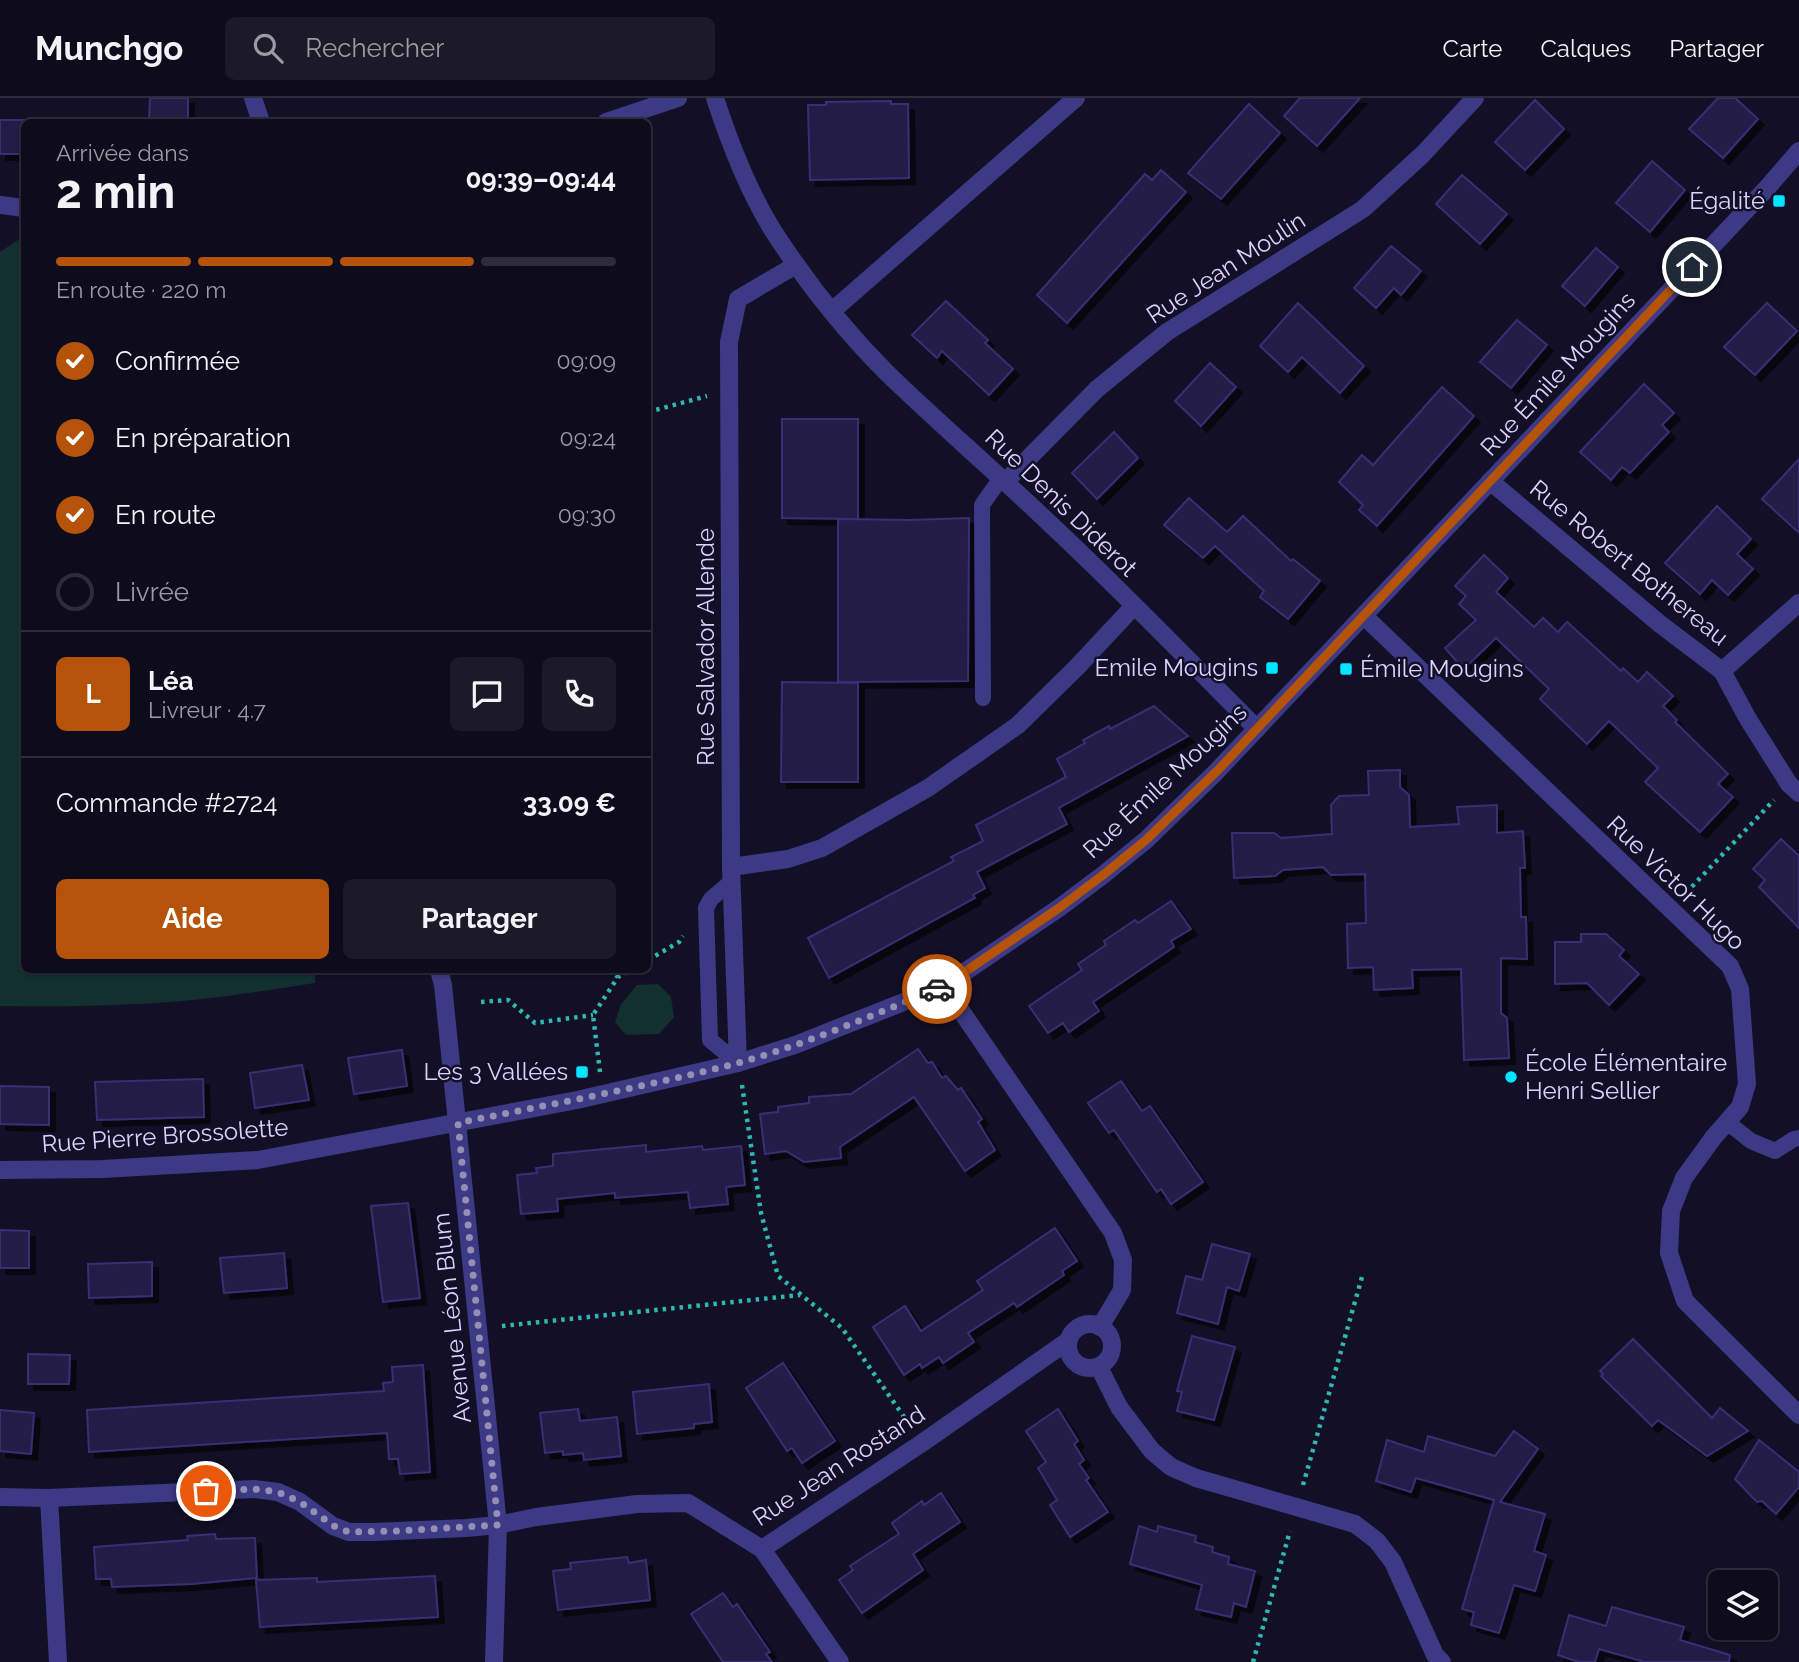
<!DOCTYPE html>
<html lang="fr">
<head>
<meta charset="utf-8">
<style>
	:root { --surface:#0e0b1c; --page:#1c1929; --text:#f1f3f6; --muted:#9b9ba3; --line:#2e2b3b; --accent:#b45309 }
	body { margin:0; font-family:Raleway,sans-serif; background:var(--page); color:var(--text); height:100vh; display:flex; flex-direction:column; font-size:26px; white-space:nowrap }
	* { box-sizing:border-box; margin:0 }
	p { font-size:23px; color:var(--muted) }
	.icon { flex:none; width:38px; height:38px; fill:none; stroke:currentColor; stroke-width:2; stroke-linecap:round; stroke-linejoin:round }
	.map { position:relative; flex:1; overflow:hidden }
	.side { position:absolute; left:21px; top:21px; width:630px; height:854px; display:flex; flex-direction:column; background:var(--surface); border-radius:10px; box-shadow:0 2px 5px #0004,0 0 0 2px var(--line) }
	.side>* { flex:none }
	.buttons { position:absolute; left:1708px; top:1472px; display:grid; gap:14px }
	.buttons a { display:grid; place-items:center; width:70px; height:70px; border-radius:10px; background:var(--surface); box-shadow:0 2px 5px #0004,0 0 0 2px var(--line); font-size:35px }
	.pin { position:absolute; display:grid; place-items:center; width:60px; height:60px; color:#fff; margin:-30px; border:4px solid #fff; border-radius:50%; box-shadow:0 2px 7px #0007 }
	.courier { position:absolute; display:grid; place-items:center; width:70px; height:70px; margin:-35px; border:5px solid #b45309; border-radius:50%; background:#fff; color:#222; box-shadow:0 2px 9px #0007 }
	.summary em { font-style:normal; font-weight:700 }
	.summary div { display:flex; flex-direction:column-reverse }
	.summary { display:flex; align-items:center; justify-content:space-between; height:119px; padding:0 35px }
	h1 { font-size:46px; font-weight:700; line-height:52px }
	.bar { display:grid; grid-template-columns:repeat(4,1fr); gap:10px 7px; align-content:center; height:84px; padding:0 35px }
	.bar i { height:9px; border-radius:5px; background:var(--line) }
	.bar .active { background:var(--accent) }
	.bar p { grid-column:span 4 }
	.line { display:flex; align-items:center; gap:18px; padding:0 35px; border-top:2px solid var(--line) }
	.line div { flex:1 }
	.round { display:grid; place-items:center; flex:none; width:74px; height:74px; border-radius:10px; background:var(--page) }
	ol { padding:0 35px; list-style:none }
	li { display:flex; align-items:center; gap:21px; height:77px }
	li p { margin-inline-start:auto }
	li .icon { padding:7px; border-radius:50%; background:var(--accent); color:#fff; stroke-width:4 }
	li:last-child { color:var(--muted) }
	li i { width:38px; height:38px; border:4px solid var(--line); border-radius:50% }
	.cta { display:flex; gap:14px; margin-top:auto; padding:14px 35px }
	.cta a { flex:1; height:80px; border-radius:10px; background:var(--accent); color:#fff; font-size:28px; font-weight:700; line-height:80px; text-align:center }
	.cta a+a { background:var(--page); color:var(--text) }
	header { display:flex; align-items:center; gap:42px; box-sizing:border-box; height:98px; padding:0 35px; background:var(--surface); border-bottom:2px solid var(--line) }
	header strong { font-size:33px }
	nav { display:flex; gap:38px; margin-inline-start:auto; font-size:24px }
	.search { width:490px; height:63px; background:var(--page); display:flex; align-items:center; gap:18px; box-sizing:border-box; padding:0 24px; border-radius:10px; color:var(--muted); font-size:26px }
	.map>svg:first-child { display:block }
	.green { fill:#12302f }
	.building { fill:#241b47; stroke:#3b2d73; stroke-width:2; filter:url(#shadow) }
	.lines { fill:none; stroke-linecap:round; stroke-linejoin:round }
	.path { stroke:#2fb8b0; stroke-width:4.5; stroke-dasharray:3.5 5; stroke-linecap:butt }
	.service { stroke:#3d3a85; stroke-width:16 }
	.minor { stroke:#3d3a85; stroke-width:18 }
	.tertiary { stroke:#3d3a85; stroke-width:18 }
	.done { stroke:#948fb3; stroke-width:7; stroke-dasharray:0 12.6 }
	.route { stroke:#b45309; stroke-width:9 }
	.poi-dot { fill:#00e5ff; stroke:#130f26; stroke-width:2.5 }
	.labels { text-anchor:middle; stroke-width:5; stroke-linejoin:round; paint-order:stroke }
	.poi-label { font-size:24px; fill:#d9d4ff; stroke:#130f26; text-anchor:end }
	.street-label { font-size:24px; fill:#d9d4ff; stroke:#130f26 }
</style>
</head>
<body>
<header>
<strong>Munchgo</strong>
<div class="search"><svg class="icon" aria-label="search" viewBox="0 0 24 24"><circle cx="10" cy="10" r="6"/><path d="M15 15l6 6"/></svg>Rechercher</div>
<nav><a>Carte</a><a>Calques</a><a>Partager</a></nav>
</header>
<div class="map">
<svg width="1799" height="1564" viewBox="0 0 1799 1564">
	<defs>
		<filter id="shadow"><feDropShadow dx="6" dy="6" stdDeviation="0" flood-color="#0009"/></filter>
	</defs>
	<rect width="100%" height="100%" fill="#130f26"/>
	<g class="green">
		<path d="M 24,138 L 24,872 L 315,872 L 315,885 C 283,890 251,895 220,899 C 147,908 73,909 0,908 L 0,154 Z"/>
		<path d="M 658,886 L 671,899 L 674,919 L 659,936 L 626,937 L 615,924 L 621,906 L 637,887 Z"/>
	</g>
	<g class="building">
		<path d="M 150,0 L 188,0 L 188,24 L 149,24 Z"/>
		<path d="M 1300,0 L 1360,0 L 1317,48 L 1284,18 Z"/>
		<path d="M 1718,0 L 1735,0 L 1758,21 L 1723,60 L 1689,31 Z"/>
		<path d="M 1535,2 L 1564,31 L 1525,72 L 1495,44 Z"/>
		<path d="M 891,3 L 891,6 L 908,6 L 909,80 L 810,82 L 808,7 L 826,7 L 826,4 Z"/>
		<path d="M 1249,6 L 1280,35 L 1221,101 L 1188,75 Z"/>
		<rect x="0" y="22" width="24" height="34"/>
		<path d="M 1652,63 L 1685,92 L 1650,134 L 1616,105 Z"/>
		<path d="M 1161,72 L 1186,94 L 1067,225 L 1037,197 L 1145,76 L 1152,82 Z"/>
		<path d="M 1462,77 L 1507,116 L 1480,146 L 1436,106 Z"/>
		<path d="M 1391,148 L 1421,173 L 1401,197 L 1394,190 L 1376,210 L 1354,190 Z"/>
		<path d="M 1596,150 L 1618,169 L 1585,208 L 1562,188 Z"/>
		<path d="M 946,203 L 988,242 L 985,245 L 1013,271 L 989,297 L 942,253 L 937,260 L 912,237 Z"/>
		<path d="M 1298,205 L 1364,268 L 1340,295 L 1302,259 L 1288,274 L 1260,248 Z"/>
		<path d="M 1767,205 L 1797,233 L 1755,277 L 1724,249 Z"/>
		<path d="M 1517,222 L 1547,247 L 1511,290 L 1480,264 Z"/>
		<path d="M 1210,265 L 1236,289 L 1201,328 L 1175,303 Z"/>
		<path d="M 1644,286 L 1674,315 L 1662,327 L 1669,334 L 1630,375 L 1622,369 L 1611,382 L 1580,354 Z"/>
		<path d="M 1442,289 L 1474,318 L 1377,428 L 1359,412 L 1363,407 L 1339,384 L 1362,357 L 1373,367 Z"/>
		<path d="M 782,321 L 858,321 L 858,421 L 782,420 Z"/>
		<path d="M 1114,334 L 1138,360 L 1097,401 L 1072,375 Z"/>
		<path d="M 1799,361 L 1799,435 L 1762,401 Z"/>
		<path d="M 1189,400 L 1227,434 L 1243,418 L 1291,463 L 1293,461 L 1320,483 L 1288,521 L 1260,499 L 1264,493 L 1215,448 L 1203,460 L 1164,427 Z"/>
		<path d="M 1717,408 L 1751,441 L 1737,456 L 1753,471 L 1728,497 L 1712,482 L 1700,496 L 1665,465 Z"/>
		<path d="M 969,420 L 968,583 L 838,584 L 838,421 L 910,422 Z"/>
		<path d="M 1484,457 L 1508,480 L 1496,494 L 1534,529 L 1543,520 L 1558,534 L 1567,524 L 1621,573 L 1623,570 L 1638,584 L 1647,574 L 1673,598 L 1663,608 L 1677,622 L 1675,624 L 1728,676 L 1718,686 L 1733,699 L 1700,734 L 1645,684 L 1658,670 L 1609,623 L 1587,646 L 1540,601 L 1549,591 L 1496,540 L 1469,566 L 1459,566 L 1445,550 L 1476,522 L 1459,506 L 1466,498 L 1455,488 Z"/>
		<path d="M 782,584 L 858,585 L 858,684 L 781,684 Z"/>
		<path d="M 1154,608 L 1188,638 L 1059,710 L 1067,726 L 977,774 L 985,790 L 973,797 L 975,800 L 829,880 L 808,840 L 954,763 L 951,759 L 983,743 L 976,727 L 1066,679 L 1057,661 L 1085,645 L 1083,642 L 1109,628 L 1110,631 Z"/>
		<path d="M 1400,672 L 1400,689 L 1409,697 L 1410,729 L 1459,726 L 1457,709 L 1497,707 L 1497,735 L 1523,733 L 1525,770 L 1520,770 L 1521,819 L 1526,819 L 1527,861 L 1501,860 L 1501,915 L 1507,920 L 1509,960 L 1464,962 L 1461,871 L 1412,872 L 1413,890 L 1374,892 L 1373,869 L 1348,870 L 1347,826 L 1366,825 L 1365,776 L 1331,777 L 1323,769 L 1283,772 L 1275,778 L 1234,780 L 1232,735 L 1274,735 L 1281,740 L 1332,736 L 1331,707 L 1339,698 L 1369,697 L 1368,673 Z"/>
		<path d="M 1781,741 L 1799,758 L 1799,830 L 1759,789 L 1765,782 L 1753,771 Z"/>
		<path d="M 1171,803 L 1191,831 L 1171,843 L 1174,849 L 1093,904 L 1099,913 L 1069,934 L 1063,925 L 1048,935 L 1029,908 L 1082,872 L 1078,866 L 1106,847 L 1104,843 L 1135,822 L 1138,825 Z"/>
		<path d="M 1581,836 L 1606,836 L 1624,852 L 1619,858 L 1639,876 L 1609,907 L 1587,885 L 1555,886 L 1555,844 L 1581,844 Z"/>
		<path d="M 918,951 L 928,965 L 932,964 L 942,980 L 946,978 L 958,992 L 961,990 L 982,1021 L 978,1024 L 995,1052 L 965,1073 L 914,999 L 840,1049 L 841,1060 L 804,1064 L 786,1053 L 765,1056 L 760,1016 L 778,1014 L 778,1009 L 809,1005 L 809,999 L 851,996 Z"/>
		<path d="M 402,952 L 407,988 L 354,996 L 348,960 Z"/>
		<path d="M 302,967 L 309,1002 L 255,1010 L 250,975 Z"/>
		<path d="M 203,981 L 204,1019 L 97,1022 L 95,984 Z"/>
		<path d="M 1121,983 L 1142,1013 L 1150,1008 L 1203,1084 L 1171,1106 L 1161,1091 L 1157,1094 L 1114,1032 L 1109,1035 L 1088,1005 Z"/>
		<path d="M 0,988 L 49,989 L 49,1027 L 0,1026 Z"/>
		<path d="M 646,1047 L 646,1054 L 702,1048 L 703,1052 L 741,1048 L 745,1087 L 726,1089 L 728,1106 L 690,1110 L 688,1094 L 615,1100 L 615,1095 L 557,1101 L 558,1113 L 521,1116 L 517,1077 L 537,1075 L 536,1070 L 553,1068 L 553,1056 Z"/>
		<path d="M 408,1105 L 420,1200 L 383,1204 L 371,1108 Z"/>
		<path d="M 1055,1130 L 1077,1163 L 1062,1173 L 1064,1177 L 1017,1209 L 1014,1205 L 968,1235 L 974,1244 L 943,1265 L 939,1259 L 922,1270 L 920,1266 L 904,1277 L 873,1229 L 905,1208 L 921,1233 L 983,1192 L 977,1183 Z"/>
		<path d="M 0,1132 L 29,1133 L 29,1170 L 0,1170 Z"/>
		<path d="M 1212,1146 L 1250,1156 L 1239,1193 L 1227,1189 L 1218,1226 L 1177,1215 L 1186,1178 L 1202,1182 Z"/>
		<path d="M 284,1155 L 287,1190 L 224,1195 L 220,1160 Z"/>
		<path d="M 152,1164 L 152,1198 L 89,1200 L 88,1166 Z"/>
		<path d="M 1192,1238 L 1235,1249 L 1214,1322 L 1177,1313 L 1182,1294 L 1177,1293 Z"/>
		<path d="M 1633,1241 L 1712,1320 L 1720,1310 L 1748,1333 L 1707,1358 L 1658,1322 L 1652,1328 L 1601,1278 L 1603,1276 L 1600,1273 Z"/>
		<path d="M 28,1256 L 70,1257 L 69,1286 L 28,1286 Z"/>
		<path d="M 783,1265 L 835,1343 L 802,1365 L 792,1350 L 787,1353 L 746,1290 Z"/>
		<path d="M 423,1267 L 430,1374 L 400,1376 L 398,1361 L 389,1361 L 387,1335 L 89,1354 L 87,1312 L 384,1293 L 383,1285 L 393,1284 L 392,1269 Z"/>
		<path d="M 709,1286 L 712,1324 L 694,1326 L 694,1330 L 637,1336 L 633,1294 Z"/>
		<path d="M 578,1311 L 580,1323 L 617,1319 L 621,1358 L 584,1362 L 583,1355 L 563,1357 L 563,1353 L 545,1355 L 540,1315 Z"/>
		<path d="M 1058,1311 L 1078,1343 L 1074,1346 L 1084,1362 L 1079,1366 L 1089,1380 L 1086,1382 L 1108,1414 L 1070,1439 L 1050,1407 L 1057,1402 L 1038,1370 L 1046,1364 L 1026,1333 Z"/>
		<path d="M 0,1312 L 34,1315 L 31,1356 L 0,1353 Z"/>
		<path d="M 1514,1333 L 1538,1351 L 1500,1404 L 1545,1416 L 1534,1453 L 1546,1457 L 1535,1493 L 1514,1487 L 1499,1535 L 1471,1527 L 1474,1514 L 1462,1511 L 1494,1402 L 1416,1380 L 1411,1394 L 1376,1383 L 1387,1342 L 1424,1354 L 1428,1338 L 1495,1358 Z"/>
		<path d="M 1759,1342 L 1799,1374 L 1799,1389 L 1776,1416 L 1762,1403 L 1757,1404 L 1735,1381 Z"/>
		<path d="M 941,1395 L 960,1424 L 913,1456 L 923,1472 L 862,1515 L 839,1482 L 853,1472 L 850,1468 L 899,1436 L 892,1425 L 922,1403 L 924,1407 Z"/>
		<path d="M 1139,1428 L 1157,1434 L 1158,1428 L 1196,1438 L 1195,1444 L 1213,1449 L 1212,1454 L 1229,1459 L 1228,1466 L 1255,1473 L 1246,1509 L 1234,1505 L 1231,1519 L 1196,1511 L 1202,1487 L 1130,1466 Z"/>
		<path d="M 215,1436 L 216,1441 L 255,1440 L 257,1480 L 191,1486 L 112,1489 L 111,1481 L 96,1481 L 94,1449 L 188,1442 L 187,1438 Z"/>
		<path d="M 627,1459 L 629,1465 L 646,1462 L 650,1502 L 558,1512 L 553,1473 L 571,1471 L 570,1465 Z"/>
		<path d="M 435,1478 L 438,1519 L 260,1529 L 256,1482 L 317,1480 L 317,1484 Z"/>
		<path d="M 723,1495 L 733,1509 L 737,1506 L 770,1554 L 766,1556 L 772,1564 L 723,1564 L 691,1516 Z"/>
		<path d="M 1612,1509 L 1684,1529 L 1680,1542 L 1730,1557 L 1729,1564 L 1645,1564 L 1599,1551 L 1595,1564 L 1579,1564 L 1558,1557 L 1569,1517 L 1606,1528 Z"/>
	</g>
	<g class="lines">
		<g class="path">
			<path d="M 648,314 L 707,298"/>
			<path d="M 1686,795 L 1774,702"/>
			<path d="M 648,862 L 679,844 L 683,838"/>
			<path d="M 609,872 L 618,879"/>
			<path d="M 481,904 L 508,902 L 535,925 L 593,917"/>
			<path d="M 600,974 L 593,917 L 618,879 L 631,872"/>
			<path d="M 742,987 L 761,1115 L 778,1178 L 842,1230 L 909,1326"/>
			<path d="M 502,1228 L 800,1197"/>
			<path d="M 1303,1387 L 1362,1179"/>
			<path d="M 1253,1564 L 1290,1433"/>
		</g>
		<g class="service">
			<path d="M 983,600 L 982,407 L 1001,380"/>
			<path d="M 732,783 L 711,801 L 706,810 L 710,942 L 738,965"/>
			<path d="M 1727,1024 L 1751,1043 L 1775,1053 L 1794,1041 L 1799,1040"/>
		</g>
		<g class="minor">
			<path d="M 715,0 C 729,43 748,92 772,131 C 804,181 845,233 887,275 C 925,312 965,347 1004,383 C 1091,462 1174,547 1257,631"/>
			<path d="M 606,24 L 678,0"/>
			<path d="M 0,107 L 24,110"/>
			<path d="M 832,213 L 1076,0"/>
			<path d="M 1490,383 L 1660,526 L 1722,573 L 1748,621 L 1789,686 L 1799,695"/>
			<path d="M 1005,384 L 1097,291 L 1167,234 L 1363,111 L 1423,56 L 1475,0"/>
			<path d="M 1364,518 L 1730,868 L 1740,891 L 1747,986 L 1740,1009 L 1713,1040 L 1684,1080 L 1671,1113 L 1669,1155 L 1685,1203 L 1799,1317"/>
			<path d="M 1722,573 L 1799,505"/>
			<path d="M 731,769 L 788,761 L 822,750 L 928,690 L 1018,627 L 1077,569 L 1134,508"/>
			<path d="M 944,888 L 1113,1135 L 1123,1162 L 1122,1192 L 1100,1229"/>
			<path d="M 738,965 L 731,769 L 729,244 L 738,201 L 796,167"/>
			<circle cx="1090" cy="1248" r="22"/>
			<path d="M 1099,1269 L 1119,1309 L 1152,1353 L 1171,1369 L 1196,1380 L 1355,1426 L 1377,1443 L 1393,1464 L 1435,1557 L 1442,1564"/>
			<path d="M 0,1399 L 49,1400 L 254,1391 L 278,1394 L 300,1404 L 333,1428 L 349,1434 L 374,1434 L 466,1430 L 498,1427 L 536,1419 L 637,1406 L 688,1405 L 762,1451 L 922,1345 L 1068,1243"/>
			<path d="M 49,1400 L 58,1564"/>
			<path d="M 762,1451 L 840,1564"/>
		</g>
		<g class="tertiary">
			<path d="M 253,0 L 261,24"/>
			<path d="M 439,872 L 443,887 L 498,1427 L 494,1564"/>
			<path d="M 0,1072 L 103,1071 L 258,1062 L 577,1002 L 738,965 L 795,947 L 944,888 L 1059,810 L 1103,777 L 1146,742 L 1215,675 L 1767,90 L 1799,53"/>
		</g>
	</g>
	<g class="lines">
		<path class="done" d="M 206,1393 L 254,1391 L 278,1394 L 300,1404 L 334,1428 L 349,1434 L 397,1433 L 498,1427 L 458,1025 C 551,1006 646,989 738,965 C 807,946 872,917 937,891"/>
		<path class="route" d="M 937,891 L 944,888 L 1059,810 L 1103,777 L 1146,742 L 1220,670 L 1692,169"/>
	</g>
	<g class="poi-dot">
		<rect x="1772" y="96" width="14" height="14" rx="3.5"/>
		<rect x="1265" y="563" width="14" height="14" rx="3.5"/>
		<rect x="1339" y="564" width="14" height="14" rx="3.5"/>
		<rect x="575" y="967" width="14" height="14" rx="3.5"/>
		<circle cx="1511" cy="979" r="7"/>
	</g>
	<g class="labels">
		<g class="poi-label">
			<text x="1765" y="111">Égalité</text>
			<text x="1258" y="578">Emile Mougins</text>
			<text x="1360" y="579" text-anchor="start">Émile Mougins</text>
			<text x="1525" y="973" text-anchor="start">École Élémentaire<tspan x="1525" dy="28">Henri Sellier</tspan></text>
			<text x="568" y="982">Les 3 Vallées</text>
		</g>
		<g class="street-label">
			<text transform="translate(1226 170) rotate(-33)" y="8">Rue Jean Moulin</text>
			<text transform="translate(1558 276) rotate(-47)" y="8">Rue Émile Mougins</text>
			<text transform="translate(1061 405) rotate(44)" y="8">Rue Denis Diderot</text>
			<text transform="translate(1629 465) rotate(39)" y="8">Rue Robert Bothereau</text>
			<text transform="translate(706 549) rotate(-90)" y="8">Rue Salvador Allende</text>
			<text transform="translate(1165 683) rotate(-43)" y="8">Rue Émile Mougins</text>
			<text transform="translate(1676 785) rotate(44)" y="8">Rue Victor Hugo</text>
			<text transform="translate(165 1038) rotate(-4)" y="8">Rue Pierre Brossolette</text>
			<text transform="translate(452 1220) rotate(-96)" y="8">Avenue Léon Blum</text>
			<text transform="translate(839 1368) rotate(-33)" y="8">Rue Jean Rostand</text>
		</g>
	</g>
</svg>
<div class="buttons">
<a><svg class="icon" aria-label="layers" viewBox="0 0 24 24"><path d="M12 4l9 5-9 5-9-5zM3 14l9 5 9-5"/></svg></a>
</div>
<div class="pin" style="left:206px;top:1393px;background:#ea580c"><svg class="icon" aria-label="bag" viewBox="0 0 24 24"><path d="M5 8h14l-1 12H6zM9 8a3 3 0 0 1 6 0"/></svg></div>
<div class="pin" style="left:1692px;top:169px;background:#1f2937"><svg class="icon" aria-label="home" viewBox="0 0 24 24"><path d="M3 11l9-7 9 7M6 9v11h12V9"/></svg></div>
<div class="courier" style="left:937px;top:891px"><svg class="icon" aria-label="car" viewBox="0 0 24 24"><path d="M5 17H2v-5l4-1 3-4h7l3 4 3 1v5h-3M9 17h6M6 11h13"/><circle cx="7" cy="17" r="2"/><circle cx="17" cy="17" r="2"/></svg></div>
<section class="side">
<div class="summary"><div><h1>2 min</h1><p>Arrivée dans</p></div><em>09:39–09:44</em></div>
<div class="bar"><i class="active"></i><i class="active"></i><i class="active"></i><i></i><p>En route · 220 m</p></div>
<ol>
<li><svg class="icon" aria-label="check" viewBox="0 0 24 24"><path d="M5 12l5 5 9-10"/></svg>Confirmée<p>09:09</p></li>
<li><svg class="icon" aria-label="check" viewBox="0 0 24 24"><path d="M5 12l5 5 9-10"/></svg>En préparation<p>09:24</p></li>
<li><svg class="icon" aria-label="check" viewBox="0 0 24 24"><path d="M5 12l5 5 9-10"/></svg>En route<p>09:30</p></li>
<li><i></i>Livrée</li>
</ol>
<div class="line" style="height:126px"><b class="round" style="background:var(--accent);color:#fff">L</b><div><b>Léa</b><p>Livreur · 4.7</p></div><a class="round"><svg class="icon" aria-label="chat" viewBox="0 0 24 24"><path d="M4 5h16v11H9l-5 4z"/></svg></a><a class="round"><svg class="icon" aria-label="phone" viewBox="0 0 24 24"><path d="M5 4h4l2 5-3 2q2 4 5 5l2-3 5 2v4C11 20 4 13 5 4z"/></svg></a></div>
<div class="line" style="height:91px"><div>Commande #2724</div><b>33.09 €</b></div>
<div class="cta"><a>Aide</a><a>Partager</a></div>
</section>
</div>
</body>
</html>
